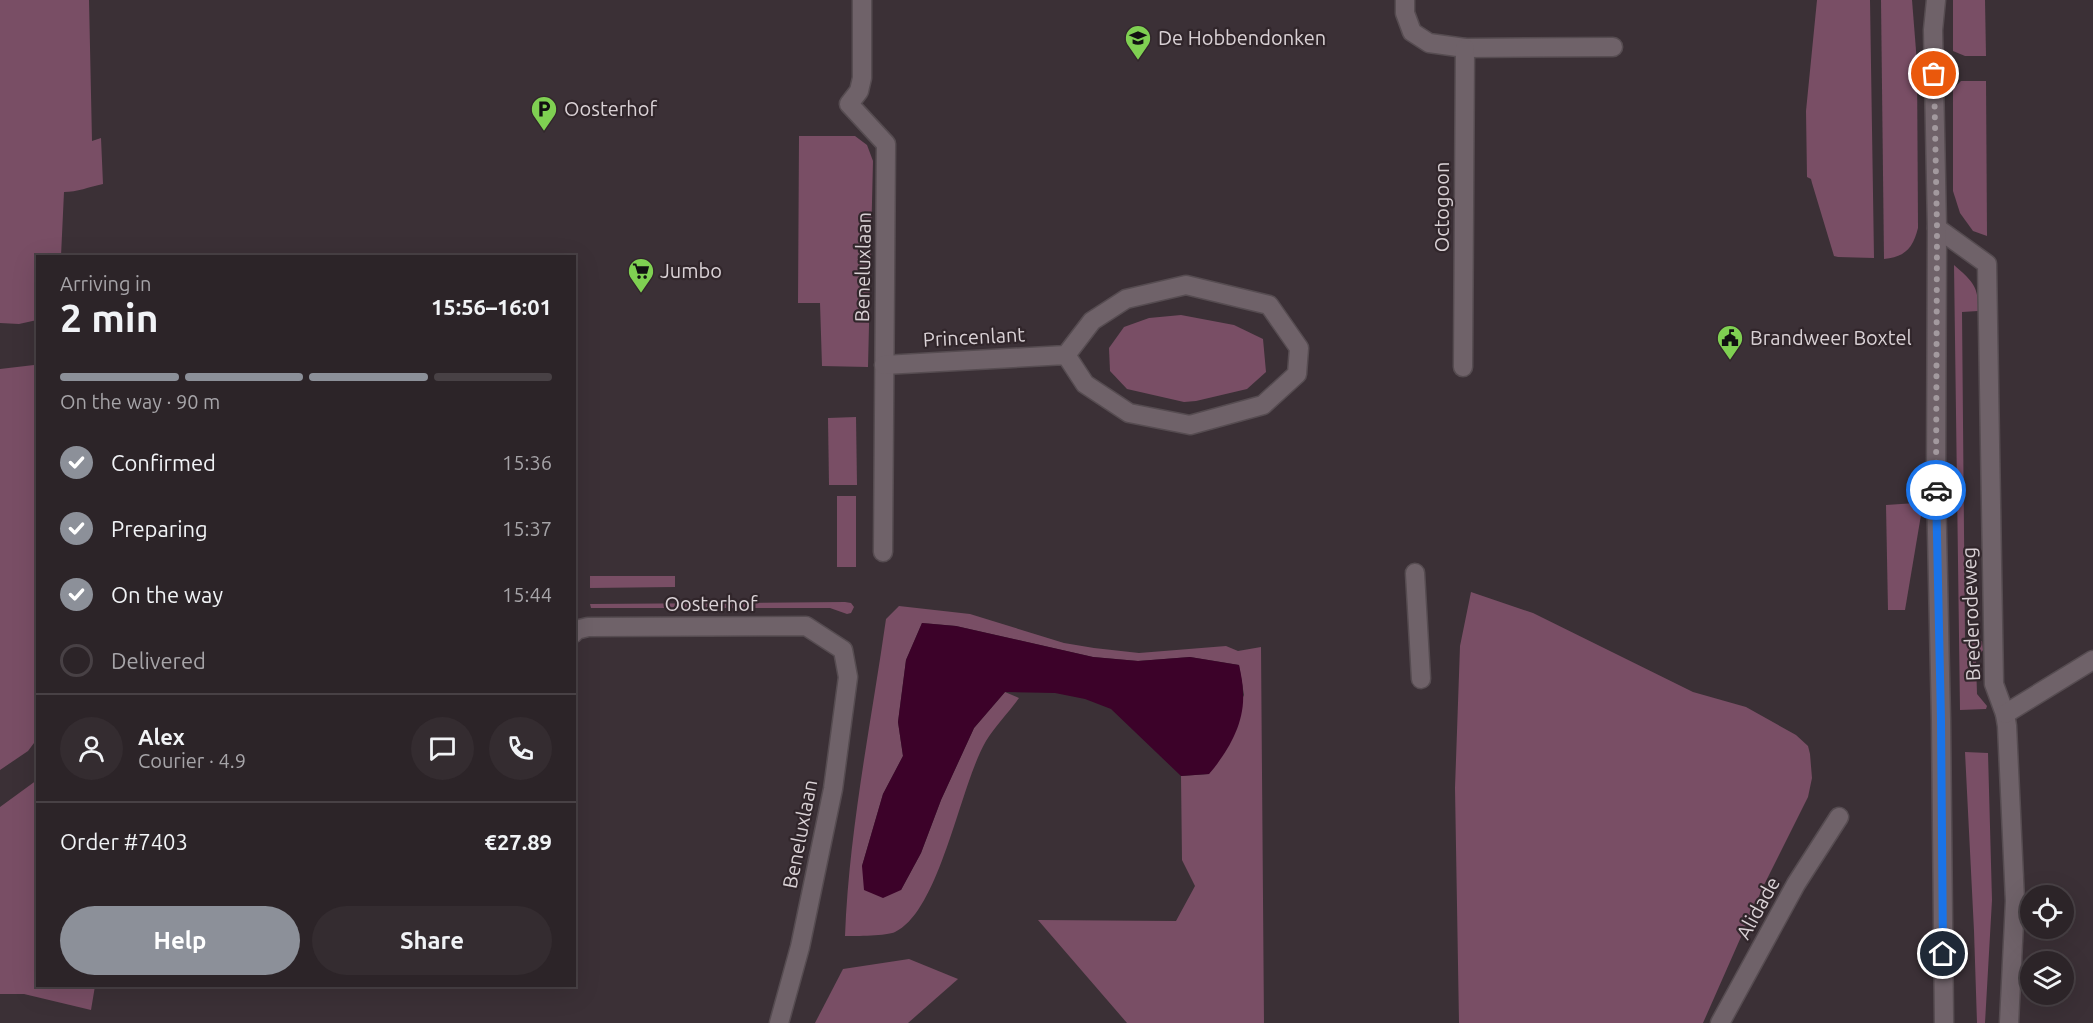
<!DOCTYPE html>
<html lang="en">
<head>
<meta charset="utf-8">
<style>
	:root { --surface:#2c2428; --page:#342c30; --text:#f1f3f6; --muted:#a6a4a8; --line:#484145; --accent:#8c9099 }
	body { margin:0; font-family:Ubuntu,sans-serif; background:var(--page); color:var(--text); height:100vh; display:flex; flex-direction:column; font-size:22px; white-space:nowrap }
	* { box-sizing:border-box; margin:0 }
	p { font-size:20px; color:var(--muted) }
	.icon { flex:none; width:33px; height:33px; fill:none; stroke:currentColor; stroke-width:2; stroke-linecap:round; stroke-linejoin:round }
	.map { position:relative; flex:1; overflow:hidden }
	.sheet { position:absolute; left:36px; top:255px; width:540px; height:732px; display:flex; flex-direction:column; background:var(--surface); border-radius:0px; box-shadow:0 6px 24px #0002,0 0 0 2px var(--line) }
	.sheet>* { flex:none }
	.buttons { position:absolute; left:2020px; top:885px; display:grid; gap:12px }
	.buttons a { display:grid; place-items:center; width:54px; height:54px; border-radius:50%; background:var(--surface); box-shadow:0 6px 24px #0002,0 0 0 2px var(--line); font-size:30px }
	.pin { position:absolute; display:grid; place-items:center; width:51px; height:51px; color:#fff; margin:-26px; border:3px solid #fff; border-radius:50%; box-shadow:0 2px 6px #0007 }
	.courier { position:absolute; display:grid; place-items:center; width:60px; height:60px; margin:-30px; border:4px solid #1a73e8; border-radius:50%; background:#fff; color:#222; box-shadow:0 2px 8px #0007 }
	.head em { font-style:normal; font-weight:700 }
	.head div { display:flex; flex-direction:column-reverse }
	.head { display:flex; align-items:center; justify-content:space-between; height:102px; padding:0 24px }
	h1 { font-size:39px; font-weight:700; line-height:45px }
	.bar { display:grid; grid-template-columns:repeat(4,1fr); gap:9px 6px; align-content:center; height:72px; padding:0 24px }
	.bar i { height:8px; border-radius:4px; background:var(--line) }
	.bar .on { background:var(--accent) }
	.bar p { grid-column:span 4 }
	.line { display:flex; align-items:center; gap:15px; padding:0 24px; border-top:2px solid var(--line) }
	.line div { flex:1 }
	.round { display:grid; place-items:center; flex:none; width:63px; height:63px; border-radius:32px; background:var(--page) }
	ol { padding:0 24px; list-style:none }
	li { display:flex; align-items:center; gap:18px; height:66px }
	li p { margin-inline-start:auto }
	li .icon { padding:6px; border-radius:50%; background:var(--accent); color:#fff; stroke-width:4 }
	li:last-child { color:var(--muted) }
	li i { width:33px; height:33px; border:3px solid var(--line); border-radius:50% }
	.button { display:flex; gap:12px; margin-top:auto; padding:12px 24px }
	.button a { flex:1; height:69px; border-radius:36px; background:var(--accent); color:#fff; font-size:24px; font-weight:700; line-height:69px; text-align:center }
	.button a+a { background:var(--page); color:var(--text) }
	.map>svg:first-child { display:block }
	.green { fill:#794e65 }
	.water { fill:#3c0229 }
	.lines { fill:none; stroke-linecap:round; stroke-linejoin:round }
	.minor-casing { stroke:#564c51; stroke-width:21 }
	.secondary-casing { stroke:#564c51; stroke-width:21 }
	.minor { stroke:#6f6269; stroke-width:18 }
	.secondary { stroke:#6f6269; stroke-width:18 }
	.done { stroke:#a2999e; stroke-width:6; stroke-dasharray:0 10.8 }
	.route { stroke:#1a73e8; stroke-width:8 }
	.labels { text-anchor:middle; stroke-width:4.5; stroke-linejoin:round; paint-order:stroke }
	.poi-label { font-size:20px; fill:#dad2d6; stroke:#31262b; text-anchor:start }
	.street-label { font-size:20px; fill:#dad2d6; stroke:#31262b }
</style>
</head>
<body>
<div class="map">
<svg width="2093" height="1023" viewBox="0 0 2093 1023">
	<rect width="100%" height="100%" fill="#3b3036"/>
	<g class="green">
		<path d="M 0,0 L 89,0 L 92,141 L 101,138 L 103,184 C 89,187 77,192 64,192 L 61,256 L 38,256 L 37,320 L 19,324 L 0,323 Z"/>
		<path d="M 1817,0 L 1870,0 L 1874,258 L 1838,257 L 1834,256 L 1812,183 L 1811,179 L 1807,177 L 1806,111 Z"/>
		<path d="M 1881,0 L 1912,0 L 1917,63 L 1918,228 C 1913,248 1905,257 1884,259 Z"/>
		<path d="M 1953,0 L 1985,0 L 1986,56 L 1965,56 L 1953,51 Z"/>
		<path d="M 1961,81 L 1986,81 L 1987,236 L 1973,231 L 1960,213 L 1953,191 L 1953,89 Z"/>
		<path d="M 799,136 L 855,136 L 867,145 L 873,161 L 868,367 L 822,366 L 820,303 L 798,303 Z"/>
		<path d="M 1954,265 C 1972,281 1979,286 1978,311 L 1962,312 L 1965,640 L 1982,641 L 1983,650 L 1976,661 L 1977,694 L 1987,706 L 1986,709 L 1960,710 Z"/>
		<path d="M 1181,315 L 1234,325 L 1263,339 L 1266,372 L 1247,389 L 1196,401 L 1184,402 L 1127,389 L 1110,371 L 1109,348 L 1124,327 L 1149,318 Z"/>
		<path d="M 34,365 L 38,366 L 37,739 L 28,751 L 0,770 L 0,369 Z"/>
		<path d="M 856,417 L 857,485 L 829,485 L 828,418 Z"/>
		<rect x="837" y="496" width="19" height="71"/>
		<path d="M 1916,503 L 1922,509 L 1905,610 L 1888,610 L 1886,505 Z"/>
		<path d="M 590,576 L 675,576 L 675,587 L 590,588 Z"/>
		<path d="M 1471,592 L 1533,613 L 1693,692 L 1746,707 L 1796,735 L 1808,746 L 1810,754 L 1812,778 L 1808,797 L 1763,887 L 1703,1023 L 1459,1023 L 1455,788 L 1460,646 Z"/>
		<path d="M 845,602 L 851,603 L 854,607 L 851,613 L 847,614 L 830,608 L 591,608 L 590,604 Z"/>
		<path d="M 899,606 L 970,614 L 1064,643 L 1094,648 L 1139,653 L 1226,646 L 1238,651 L 1261,647 L 1264,1023 L 1127,1023 L 1038,920 L 1176,921 L 1195,886 L 1182,860 L 1181,776 L 1209,774 L 1244,695 L 1239,665 L 1190,657 L 1138,661 L 1093,657 L 956,626 L 922,623 L 906,660 L 898,722 L 903,756 L 883,794 L 862,866 L 901,890 L 921,853 L 941,800 L 974,728 L 1005,692 L 1019,698 C 1009,712 995,726 986,741 C 960,785 940,911 895,932 C 887,936 856,936 845,936 C 849,830 871,724 886,619 Z"/>
		<path d="M 1965,752 L 1988,753 L 1992,900 L 1985,1023 L 1977,1023 L 1974,931 Z"/>
		<path d="M 37,780 L 38,986 L 95,986 L 91,1010 L 24,994 L 0,994 L 0,807 Z"/>
		<path d="M 909,959 L 958,979 L 908,1023 L 815,1023 L 843,969 Z"/>
	</g>
	<path class="water" d="M 922,623 L 956,626 L 1093,657 L 1138,661 L 1190,657 L 1239,665 C 1241,674 1243,684 1243,693 C 1245,723 1228,752 1209,774 L 1181,776 L 1111,709 L 1085,699 L 1055,693 L 1005,692 L 974,728 L 941,800 L 921,853 L 901,890 L 883,898 L 864,890 L 862,866 L 883,794 L 903,756 L 898,722 L 906,660 Z"/>
	<g class="lines">
		<g class="minor-casing">
			<g id="minor">
				<path d="M 862,0 L 862,78 L 859,91 L 849,104 L 886,144 L 883,552"/>
				<path d="M 1405,0 L 1405,13 L 1412,32 L 1429,43 L 1465,48 L 1613,47"/>
				<path d="M 1937,228 L 1987,264 L 1994,684 L 2005,714 L 2007,726 L 2015,901 L 2009,1023"/>
				<path d="M 884,365 L 1066,355 L 1085,384 L 1129,413 L 1190,425 L 1263,405 L 1297,374 L 1299,348 L 1269,305 L 1186,285 L 1126,299 L 1092,321 L 1066,355"/>
				<path d="M 1463,367 L 1465,48"/>
				<path d="M 1415,573 L 1421,679"/>
				<path d="M 574,633 L 576,630 L 588,627 L 806,626 L 843,650 L 848,677 L 833,789 L 800,947 L 779,1023"/>
				<path d="M 2005,714 L 2093,660"/>
				<path d="M 1720,1023 L 1796,884 L 1839,817"/>
			</g>
		</g>
		<g class="secondary-casing">
			<path id="secondary" d="M 1936,0 L 1933,30 L 1937,228 L 1936,486 L 1941,720 L 1944,1023"/>
		</g>
		<use href="#minor" class="minor"/>
		<use href="#secondary" class="secondary"/>
	</g>
	<g class="lines">
		<path class="done" d="M 1934,74 L 1937,228 L 1936,490"/>
		<path class="route" d="M 1936,490 L 1941,720 L 1943,954"/>
	</g>
	<defs>
		<g id="school-pin" transform="scale(1.35)"><path d="M0 17L-7.5 6A9.5 9.5 0 1 1 7.5 6Z" fill="#7fd052" stroke="#31262b"/><path d="M0-5L7-2L0 1L-7-2ZM-4 1L0 2.5L4 1V4Q0 6-4 4Z" fill="#111"/></g>
		<g id="parking-pin" transform="scale(1.35)"><path d="M0 17L-7.5 6A9.5 9.5 0 1 1 7.5 6Z" fill="#7fd052" stroke="#31262b"/><path d="M-3.5-5.5H1a3.5 3.5 0 0 1 0 7H-1V5.5H-3.5ZM-1-3.4V-.6H.8a1.4 1.4 0 0 0 0-2.8Z" fill="#111"/></g>
		<g id="supermarket-pin" transform="scale(1.35)"><path d="M0 17L-7.5 6A9.5 9.5 0 1 1 7.5 6Z" fill="#7fd052" stroke="#31262b"/><path d="M-6-5.5h2.5l.6 2H6L4.5 2H-2.5L-4.4-4H-6ZM-1.5 3.2a1.3 1.3 0 1 0 .1 0ZM3 3.2a1.3 1.3 0 1 0 .1 0Z" fill="#111"/></g>
		<g id="civic-pin" transform="scale(1.35)"><path d="M0 17L-7.5 6A9.5 9.5 0 1 1 7.5 6Z" fill="#7fd052" stroke="#31262b"/><path d="M-.6-6.5H3V-4.5H.6V-3L4-1V1h2V6H-6V1h2V-1L-.6-3ZM-1.2 2.5V6h2.4V2.5Z" fill="#111"/></g>
	</defs>
	<g fill-rule="evenodd">
		<use href="#school-pin" x="1138" y="38"/>
		<use href="#parking-pin" x="544" y="109"/>
		<use href="#supermarket-pin" x="641" y="271"/>
		<use href="#civic-pin" x="1730" y="338"/>
	</g>
	<g class="labels">
		<g class="poi-label">
			<text x="1158" y="45">De Hobbendonken</text>
			<text x="564" y="116">Oosterhof</text>
			<text x="660" y="278">Jumbo</text>
			<text x="1750" y="345">Brandweer Boxtel</text>
		</g>
		<g class="street-label">
			<text transform="translate(1442 207) rotate(-90)" y="7">Octogoon</text>
			<text transform="translate(863 267) rotate(-89)" y="7">Beneluxlaan</text>
			<text transform="translate(974 337) rotate(-3)" y="7">Princenlant</text>
			<text x="711" y="611">Oosterhof</text>
			<text transform="translate(1971 614) rotate(-92)" y="7">Brederodeweg</text>
			<text transform="translate(800 834) rotate(-79)" y="7">Beneluxlaan</text>
			<text transform="translate(1758 908) rotate(-61)" y="7">Alidade</text>
		</g>
	</g>
</svg>
<div class="buttons">
<a><svg class="icon" aria-label="locate" viewBox="0 0 24 24"><circle cx="12" cy="12" r="6"/><path d="M12 2v4M12 18v4M2 12h4M18 12h4"/></svg></a>
<a><svg class="icon" aria-label="layers" viewBox="0 0 24 24"><path d="M12 4l9 5-9 5-9-5zM3 14l9 5 9-5"/></svg></a>
</div>
<div class="pin" style="left:1934px;top:74px;background:#ea580c"><svg class="icon" aria-label="bag" viewBox="0 0 24 24"><path d="M5 8h14l-1 12H6zM9 8a3 3 0 0 1 6 0"/></svg></div>
<div class="pin" style="left:1943px;top:954px;background:#1f2937"><svg class="icon" aria-label="home" viewBox="0 0 24 24"><path d="M3 11l9-7 9 7M6 9v11h12V9"/></svg></div>
<div class="courier" style="left:1936px;top:490px"><svg class="icon" aria-label="car" viewBox="0 0 24 24"><path d="M5 17H2v-5l4-1 3-4h7l3 4 3 1v5h-3M9 17h6M6 11h13"/><circle cx="7" cy="17" r="2"/><circle cx="17" cy="17" r="2"/></svg></div>
<section class="sheet">
<div class="head"><div><h1>2 min</h1><p>Arriving in</p></div><em>15:56–16:01</em></div>
<div class="bar"><i class="on"></i><i class="on"></i><i class="on"></i><i></i><p>On the way · 90 m</p></div>
<ol>
<li><svg class="icon" aria-label="check" viewBox="0 0 24 24"><path d="M5 12l5 5 9-10"/></svg>Confirmed<p>15:36</p></li>
<li><svg class="icon" aria-label="check" viewBox="0 0 24 24"><path d="M5 12l5 5 9-10"/></svg>Preparing<p>15:37</p></li>
<li><svg class="icon" aria-label="check" viewBox="0 0 24 24"><path d="M5 12l5 5 9-10"/></svg>On the way<p>15:44</p></li>
<li><i></i>Delivered</li>
</ol>
<div class="line" style="height:108px"><a class="round"><svg class="icon" aria-label="person" viewBox="0 0 24 24"><circle cx="12" cy="8" r="4"/><path d="M4 21q1-7 8-7t8 7"/></svg></a><div><b>Alex</b><p>Courier · 4.9</p></div><a class="round"><svg class="icon" aria-label="chat" viewBox="0 0 24 24"><path d="M4 5h16v11H9l-5 4z"/></svg></a><a class="round"><svg class="icon" aria-label="phone" viewBox="0 0 24 24"><path d="M5 4h4l2 5-3 2q2 4 5 5l2-3 5 2v4C11 20 4 13 5 4z"/></svg></a></div>
<div class="line" style="height:78px"><div>Order #7403</div><b>€27.89</b></div>
<div class="button"><a>Help</a><a>Share</a></div>
</section>
</div>
</body>
</html>
